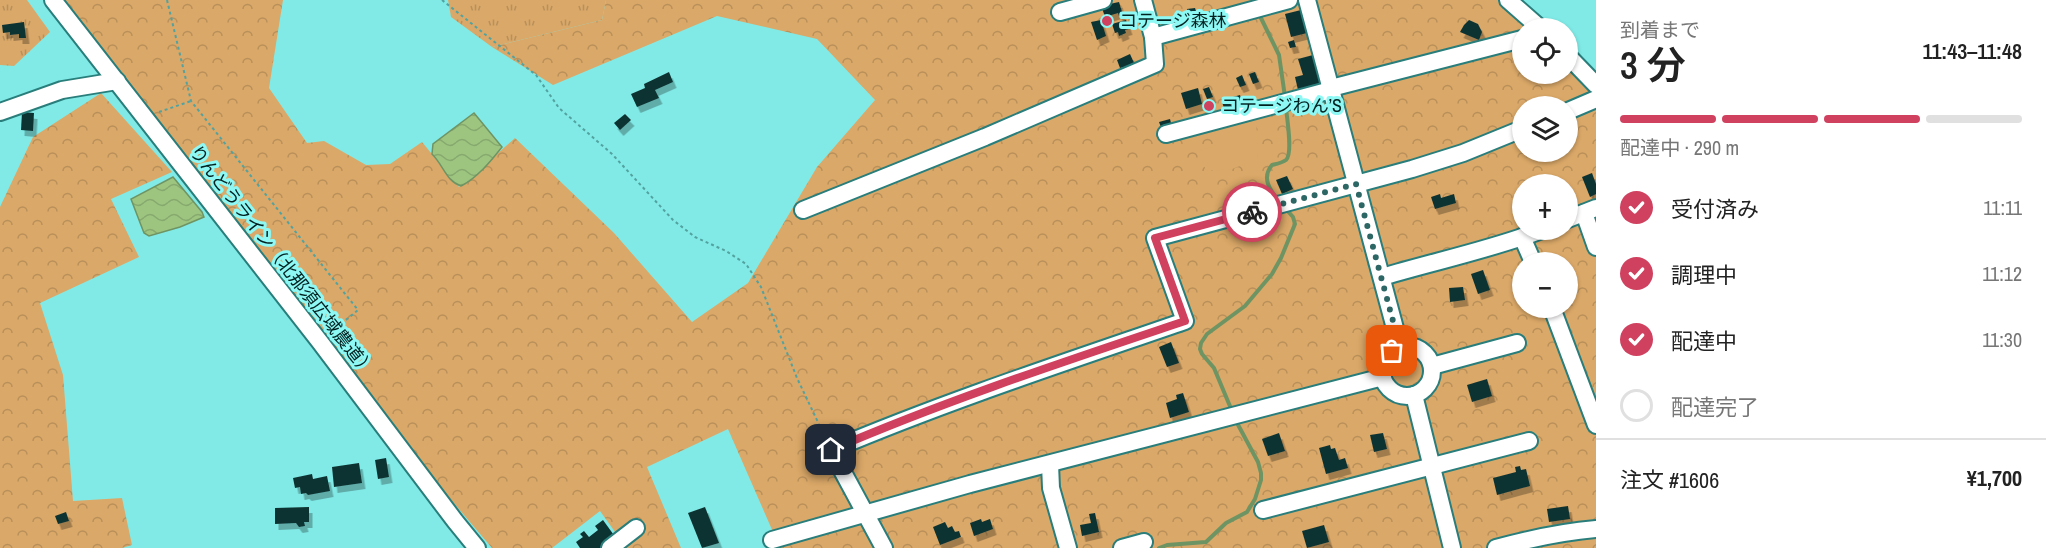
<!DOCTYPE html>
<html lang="ja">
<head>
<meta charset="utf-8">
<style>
	:root { --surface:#fff; --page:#f6f6f6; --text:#222; --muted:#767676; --line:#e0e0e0; --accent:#d0405f }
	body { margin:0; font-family:"Archivo Narrow","Noto Sans JP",sans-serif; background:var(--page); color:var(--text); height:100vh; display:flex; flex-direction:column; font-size:22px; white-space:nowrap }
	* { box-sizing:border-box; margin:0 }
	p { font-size:20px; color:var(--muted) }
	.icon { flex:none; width:33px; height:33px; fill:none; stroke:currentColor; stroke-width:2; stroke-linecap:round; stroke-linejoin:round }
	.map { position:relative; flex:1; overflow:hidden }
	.panel { display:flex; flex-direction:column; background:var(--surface); width:450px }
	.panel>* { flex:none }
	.fabs { position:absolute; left:1512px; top:18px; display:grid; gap:12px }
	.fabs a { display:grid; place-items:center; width:66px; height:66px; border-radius:50%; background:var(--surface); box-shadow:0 2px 4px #0004; font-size:30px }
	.pin { position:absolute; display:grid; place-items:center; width:51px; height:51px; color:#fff; margin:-26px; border-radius:12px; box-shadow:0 3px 9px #0006 }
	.courier { position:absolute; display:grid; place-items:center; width:60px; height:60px; margin:-30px; border:4px solid #d0405f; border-radius:50%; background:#fff; color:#222; box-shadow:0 2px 8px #0007 }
	.head em { font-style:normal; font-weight:600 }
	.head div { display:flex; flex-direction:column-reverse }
	.head { display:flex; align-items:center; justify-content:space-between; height:102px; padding:0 24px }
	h1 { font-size:39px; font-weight:600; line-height:45px }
	.bar { display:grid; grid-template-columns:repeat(4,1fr); gap:9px 6px; align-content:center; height:72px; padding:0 24px }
	.bar i { height:8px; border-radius:4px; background:var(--line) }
	.bar .active { background:var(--accent) }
	.bar p { grid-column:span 4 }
	.line { display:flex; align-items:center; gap:15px; padding:0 24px; border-top:2px solid var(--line) }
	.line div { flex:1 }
	ol { padding:0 24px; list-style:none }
	li { display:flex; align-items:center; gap:18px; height:66px }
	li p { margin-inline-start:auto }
	li .icon { padding:6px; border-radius:50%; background:var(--accent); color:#fff; stroke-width:4 }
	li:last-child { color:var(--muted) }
	li i { width:33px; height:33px; border:3px solid var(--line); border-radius:50% }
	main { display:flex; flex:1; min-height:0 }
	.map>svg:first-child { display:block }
	.grass { fill:url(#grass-tufts) }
	.forest { fill:url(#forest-crowns); fill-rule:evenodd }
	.green { fill:#daa868 }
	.water { fill:url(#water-waves); stroke:#6f9463; stroke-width:1.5 }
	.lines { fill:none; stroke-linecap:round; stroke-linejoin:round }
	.stream { stroke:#6f9463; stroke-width:4 }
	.building { fill:#0e3332; filter:url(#shadow) }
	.minor-casing { stroke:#297e7b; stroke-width:20 }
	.path { stroke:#53a29f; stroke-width:2; stroke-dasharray:3 3; stroke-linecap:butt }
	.minor { stroke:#fff; stroke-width:16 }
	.done { stroke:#2d6765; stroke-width:6; stroke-dasharray:0 10.8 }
	.route { stroke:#d0405f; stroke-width:8 }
	.poi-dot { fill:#d0405f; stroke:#8ef8f4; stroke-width:2 }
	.labels { text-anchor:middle; stroke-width:6; stroke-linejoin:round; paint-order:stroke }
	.poi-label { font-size:18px; fill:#002120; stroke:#8ef8f4; text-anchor:start }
	.street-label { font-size:18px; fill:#002120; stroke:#8ef8f4 }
</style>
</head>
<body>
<main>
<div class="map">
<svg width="1596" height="548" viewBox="0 0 1596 548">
	<defs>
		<pattern id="grass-tufts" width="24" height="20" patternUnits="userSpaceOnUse" patternTransform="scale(1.5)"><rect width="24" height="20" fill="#daa868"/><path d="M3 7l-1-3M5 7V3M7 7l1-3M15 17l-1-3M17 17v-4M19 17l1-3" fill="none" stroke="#b9905a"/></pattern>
		<pattern id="forest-crowns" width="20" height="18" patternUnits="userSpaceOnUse" patternTransform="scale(1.5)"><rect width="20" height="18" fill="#daa868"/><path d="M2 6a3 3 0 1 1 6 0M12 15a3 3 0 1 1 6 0" fill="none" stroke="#b9905a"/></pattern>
		<pattern id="water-waves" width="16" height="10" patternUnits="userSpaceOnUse" patternTransform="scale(1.5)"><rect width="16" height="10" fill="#9ec580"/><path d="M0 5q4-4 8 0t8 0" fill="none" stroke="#86a96e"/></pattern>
		<filter id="shadow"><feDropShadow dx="3.5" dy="6" stdDeviation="0" flood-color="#0004"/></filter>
	</defs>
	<rect width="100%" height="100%" fill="#81eae6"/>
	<g class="grass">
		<path d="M 0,0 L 27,0 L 50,32 L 14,66 L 0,65 Z"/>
		<path d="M 448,0 L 606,0 L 602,20 L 492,47 L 451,17 Z"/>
	</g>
	<g class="forest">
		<path d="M 65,0 L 283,0 L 269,88 L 307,143 L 324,141 L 366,165 L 390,164 L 422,142 L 459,187 L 515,138 L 614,233 L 692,322 L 748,283 L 817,167 L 875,100 L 817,39 L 717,16 L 553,85 L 492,47 L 602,20 L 606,0 L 1513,0 L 1543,28 L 1522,28 L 1522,74 L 1568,74 L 1568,52 L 1596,79 L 1596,548 L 780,548 L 728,429 L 647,467 L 681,548 L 617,548 L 623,543 L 600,511 L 552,548 L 492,548 L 424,468 ZM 1522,106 L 1568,106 L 1568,152 L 1522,152 ZM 1522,184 L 1568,184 L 1568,230 L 1522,230 ZM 1522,262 L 1568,262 L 1568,308 L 1522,308 Z"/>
		<path d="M 101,93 L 172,172 L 111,199 L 139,257 L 40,303 L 63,375 L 73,501 L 122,498 L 132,545 L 122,548 L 0,548 L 0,207 L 33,137 Z"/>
	</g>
	<path class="green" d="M 1256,117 L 1258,159 L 1232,169 L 1206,171 L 1199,151 L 1218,145 L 1216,129 Z"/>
	<g class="water">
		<path d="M 474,113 L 502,147 C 491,161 477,178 461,186 C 446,181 444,166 432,154 L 433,144 Z"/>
		<path d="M 173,177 L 202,212 L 204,217 L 180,227 L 149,236 L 144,233 L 131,199 Z"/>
	</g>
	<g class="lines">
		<g class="stream">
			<path d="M 1259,14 L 1279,55 L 1285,97"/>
			<path d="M 1279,201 C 1270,190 1261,178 1272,165 C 1276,164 1282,163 1286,160 C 1293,154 1287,118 1286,108"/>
			<path d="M 1232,411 L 1214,368 L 1202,354 L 1200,349 L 1201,343 L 1207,334 L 1245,306 L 1272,274 L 1281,258 L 1295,224 L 1293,217 L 1286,209"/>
			<path d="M 1159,548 L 1167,545 L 1206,542 L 1226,523 L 1247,512 L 1255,499 L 1261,480 L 1261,473 L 1258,462 L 1236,421"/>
		</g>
	</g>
	<g class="building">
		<path d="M 1119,2 L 1123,15 L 1119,16 L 1118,13 L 1105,17 L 1102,8 L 1106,8 L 1105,5 Z"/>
		<path d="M 1195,8 L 1197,15 L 1188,17 L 1187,9 Z"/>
		<path d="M 1301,10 L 1307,33 L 1291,37 L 1285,14 Z"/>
		<path d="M 1101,20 L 1106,36 L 1097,40 L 1091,22 Z"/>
		<path d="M 1126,20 L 1129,29 L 1125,30 L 1126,33 L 1119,36 L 1118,32 L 1115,33 L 1112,24 Z"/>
		<path d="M 1469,20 L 1478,24 L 1482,32 L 1479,40 L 1460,32 L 1464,25 Z"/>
		<path d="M 24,22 L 26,38 L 19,38 L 19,34 L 10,35 L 10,32 L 3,33 L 2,25 Z"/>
		<path d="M 1294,40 L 1296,47 L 1290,48 L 1288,42 Z"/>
		<path d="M 1130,54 L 1135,65 L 1127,68 L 1124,67 L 1120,68 L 1117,60 Z"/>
		<path d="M 1313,55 L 1321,84 L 1298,90 L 1295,77 L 1303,75 L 1298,59 Z"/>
		<path d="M 669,72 L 673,82 L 655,90 L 659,98 L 637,107 L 631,94 L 645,88 L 644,84 Z"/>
		<path d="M 1255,72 L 1259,82 L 1253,84 L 1249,74 Z"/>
		<path d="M 1242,75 L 1246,85 L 1240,87 L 1236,78 Z"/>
		<path d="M 1209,87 L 1213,97 L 1207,99 L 1203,89 Z"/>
		<path d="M 1198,88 L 1202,104 L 1186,109 L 1181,93 Z"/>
		<path d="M 1240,95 L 1243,104 L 1237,107 L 1233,97 Z"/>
		<path d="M 1228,97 L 1232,108 L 1225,111 L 1221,99 Z"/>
		<path d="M 22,112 L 34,113 L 33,131 L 21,130 Z"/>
		<path d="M 625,114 L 631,120 L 620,130 L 614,123 Z"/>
		<path d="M 1170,119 L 1172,127 L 1162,130 L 1159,122 Z"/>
		<path d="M 1592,173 L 1596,184 L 1596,194 L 1590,197 L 1582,177 Z"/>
		<path d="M 1287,176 L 1293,189 L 1282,194 L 1276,180 Z"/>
		<path d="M 1440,194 L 1441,198 L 1454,194 L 1456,203 L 1435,209 L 1431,197 Z"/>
		<path d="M 1483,270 L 1490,290 L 1478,294 L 1471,274 Z"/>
		<path d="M 1463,287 L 1465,300 L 1450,302 L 1449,288 Z"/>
		<path d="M 1171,342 L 1179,363 L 1167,367 L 1159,347 Z"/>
		<path d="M 1487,379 L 1492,396 L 1472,402 L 1467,385 Z"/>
		<path d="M 1183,393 L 1189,412 L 1170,418 L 1166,403 L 1177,399 L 1176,395 Z"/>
		<path d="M 1279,433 L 1285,451 L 1268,456 L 1262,439 Z"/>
		<path d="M 1383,433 L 1387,449 L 1374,452 L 1370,435 Z"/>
		<path d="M 1330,445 L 1331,449 L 1335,448 L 1339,460 L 1345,458 L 1348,468 L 1326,474 L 1319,448 Z"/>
		<path d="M 386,458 L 389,477 L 378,479 L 375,460 Z"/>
		<path d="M 359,463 L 362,483 L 334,487 L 332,467 Z"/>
		<path d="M 1520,466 L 1521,470 L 1526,469 L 1530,486 L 1497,495 L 1493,478 L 1516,472 L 1515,467 Z"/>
		<path d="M 312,474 L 313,479 L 327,476 L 330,491 L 308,495 L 306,493 L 301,494 L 300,487 L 295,488 L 293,478 Z"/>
		<path d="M 1568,506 L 1570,519 L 1549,522 L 1547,509 Z"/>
		<path d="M 309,507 L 309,522 L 304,522 L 305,526 L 299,527 L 296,523 L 275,524 L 275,508 Z"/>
		<path d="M 705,507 L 719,543 L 702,548 L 688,513 Z"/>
		<path d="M 66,512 L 69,521 L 58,524 L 55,516 Z"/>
		<path d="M 1095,513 L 1099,532 L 1082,536 L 1080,525 L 1091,523 L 1089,514 Z"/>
		<path d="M 981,519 L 982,522 L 990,519 L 993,529 L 974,536 L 970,523 Z"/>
		<path d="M 603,520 L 616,538 L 602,548 L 580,548 L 576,542 L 583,537 L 580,534 L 584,531 L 589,537 L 598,530 L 595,526 Z"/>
		<path d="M 945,522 L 948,528 L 952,526 L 955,532 L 959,531 L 961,537 L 940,545 L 933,527 Z"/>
		<path d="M 1324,525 L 1329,542 L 1307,548 L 1302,531 Z"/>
	</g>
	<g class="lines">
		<g class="minor-casing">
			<g id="minor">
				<path d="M 53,0 L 320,342 L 455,521 L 477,548"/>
				<path d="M 1307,0 L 1400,347"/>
				<path d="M 1508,0 L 1540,28"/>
				<path d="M 1060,12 L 1103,0"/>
				<path d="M 1153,37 L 1289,0"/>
				<path d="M 1568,56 L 1596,85"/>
				<path d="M 1331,88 L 1522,39"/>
				<path d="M 1568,111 L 1596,99"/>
				<path d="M 0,112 L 62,90 L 117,81"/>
				<path d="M 1166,134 L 1331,90"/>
				<path d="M 803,210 L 985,137 L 1155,64 L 1153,37 L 1143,0"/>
				<path d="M 1584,213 L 1596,247"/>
				<path d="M 1568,219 L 1596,208"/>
				<path d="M 1522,237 L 1533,262"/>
				<path d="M 1382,277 C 1435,261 1490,250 1542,230"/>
				<path d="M 1552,308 L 1596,425"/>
				<circle cx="1407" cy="371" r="25"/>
				<path d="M 1432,366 L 1517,343"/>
				<path d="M 1414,395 L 1452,548"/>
				<path d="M 1050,464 L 1051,488 L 1068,548"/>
				<path d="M 1263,510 L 1529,441"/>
				<path d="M 772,540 L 970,484 L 1383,377"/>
				<path d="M 610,548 L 636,528"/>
				<path d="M 884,548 L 831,450 C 947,401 1066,362 1185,321 L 1155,238 L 1412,169 L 1463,153 L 1522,129"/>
				<path d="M 1122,548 L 1144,542"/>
				<path d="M 1496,548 C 1529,539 1561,532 1596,529"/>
			</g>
		</g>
		<g class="path">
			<path d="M 167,0 L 191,101 L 358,310 L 331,332"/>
			<path d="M 442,0 L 536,75 L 559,108 L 612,154 L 673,220 L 695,237 L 726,251 L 746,264 L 761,287 L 797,378 L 825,437"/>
			<path d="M 159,112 L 191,101"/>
		</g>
		<use href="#minor" class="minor"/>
	</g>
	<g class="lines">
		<path class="done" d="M 1252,212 L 1356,184 L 1400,347 L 1392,351"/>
		<path class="route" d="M 831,450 C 947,400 1066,361 1185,321 L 1155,238 L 1252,212"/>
	</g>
	<g class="poi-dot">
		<circle cx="1107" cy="21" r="6"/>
		<circle cx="1209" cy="106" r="6"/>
	</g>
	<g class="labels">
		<g class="poi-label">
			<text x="1119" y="27">コテージ森林</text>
			<text x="1221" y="112">コテージわん’S</text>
		</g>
		<g class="street-label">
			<text transform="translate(282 261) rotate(52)" y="6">りんどうライン（北那須広域農道）</text>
		</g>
	</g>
</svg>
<div class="fabs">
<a><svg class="icon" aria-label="locate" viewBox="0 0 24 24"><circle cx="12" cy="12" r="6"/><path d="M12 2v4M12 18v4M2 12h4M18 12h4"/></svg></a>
<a><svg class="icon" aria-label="layers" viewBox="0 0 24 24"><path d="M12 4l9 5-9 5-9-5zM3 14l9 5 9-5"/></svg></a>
<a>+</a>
<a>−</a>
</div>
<div class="pin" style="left:1392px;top:351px;background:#ea580c"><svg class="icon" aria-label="bag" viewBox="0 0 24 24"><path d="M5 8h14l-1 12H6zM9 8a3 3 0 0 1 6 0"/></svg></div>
<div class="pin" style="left:831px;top:450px;background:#1f2937"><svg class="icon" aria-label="home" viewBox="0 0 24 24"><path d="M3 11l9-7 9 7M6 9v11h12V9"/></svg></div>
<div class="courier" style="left:1252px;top:212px"><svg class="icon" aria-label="bike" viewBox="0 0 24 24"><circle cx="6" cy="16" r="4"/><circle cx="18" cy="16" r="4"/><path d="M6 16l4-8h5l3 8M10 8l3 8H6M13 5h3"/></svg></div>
</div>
<section class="panel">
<div class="head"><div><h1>3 分</h1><p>到着まで</p></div><em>11:43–11:48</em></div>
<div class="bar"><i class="active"></i><i class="active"></i><i class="active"></i><i></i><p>配達中 · 290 m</p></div>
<ol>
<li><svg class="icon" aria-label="check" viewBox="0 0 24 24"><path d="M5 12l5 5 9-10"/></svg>受付済み<p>11:11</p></li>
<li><svg class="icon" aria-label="check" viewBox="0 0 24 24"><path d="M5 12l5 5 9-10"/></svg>調理中<p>11:12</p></li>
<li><svg class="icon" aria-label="check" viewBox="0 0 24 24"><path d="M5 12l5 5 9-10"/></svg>配達中<p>11:30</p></li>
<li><i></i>配達完了</li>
</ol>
<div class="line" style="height:78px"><div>注文 #1606</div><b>¥1,700</b></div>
</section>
</main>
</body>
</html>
